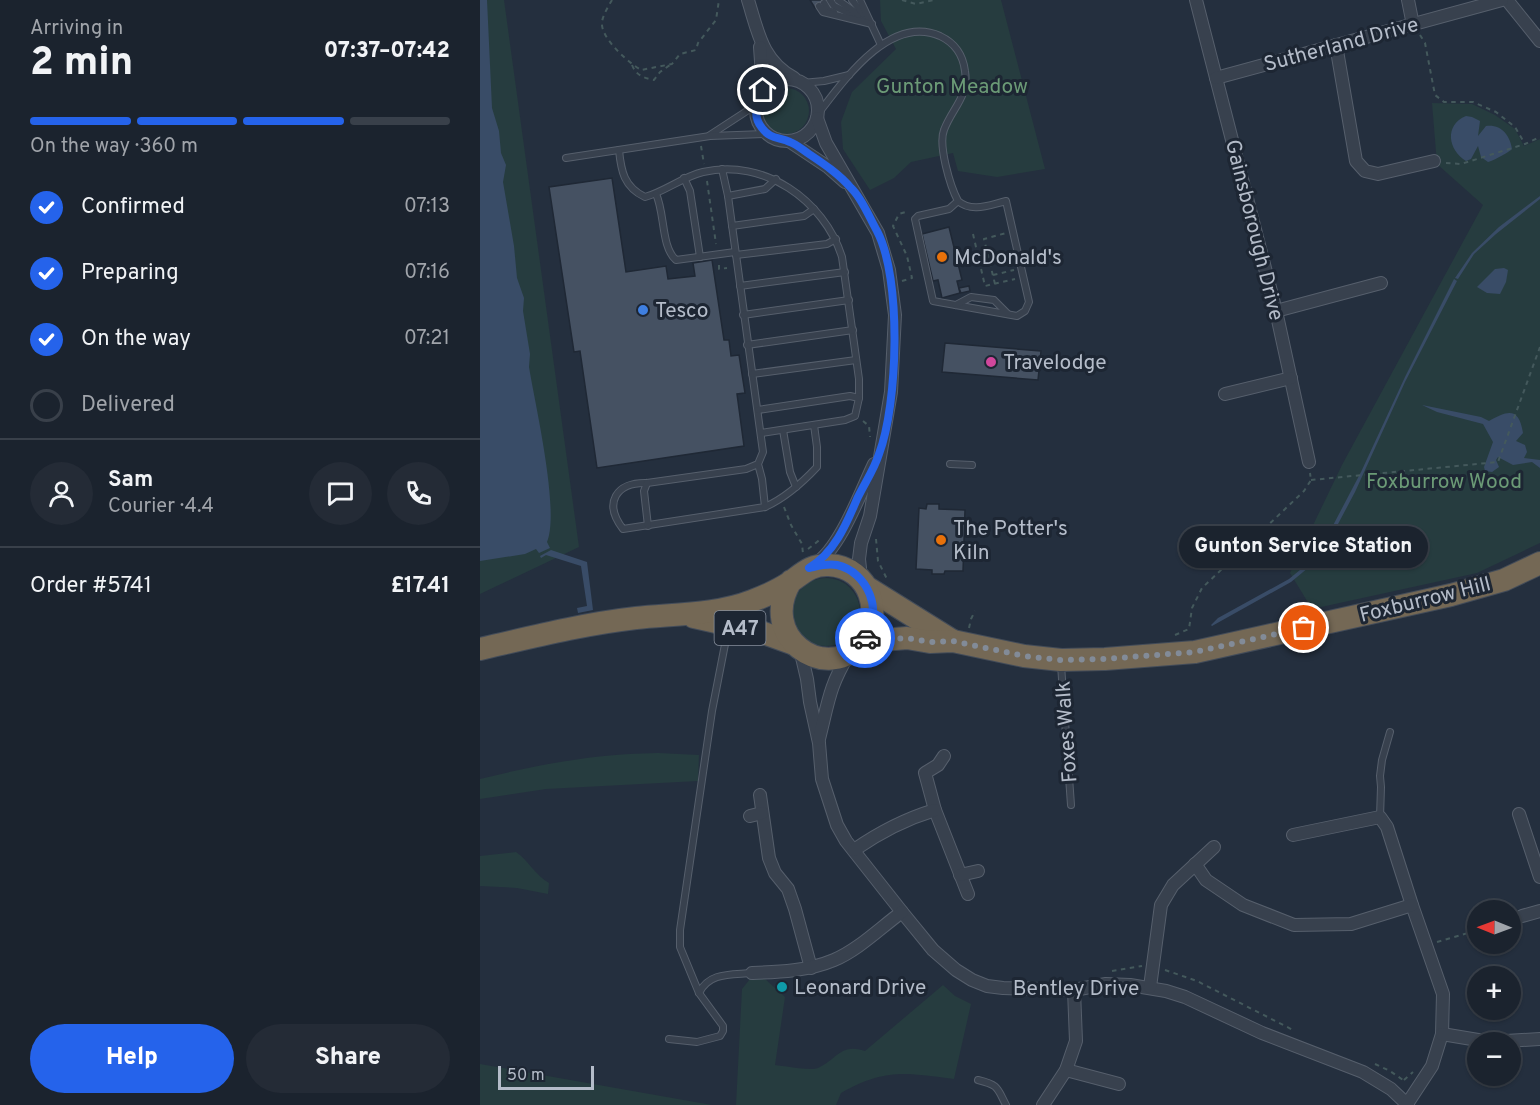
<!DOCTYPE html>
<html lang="en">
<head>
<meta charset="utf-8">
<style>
	:root { --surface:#1b232e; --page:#242b36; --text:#f1f3f6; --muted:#a0a4aa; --line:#39404a; --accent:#2563eb }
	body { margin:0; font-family:Overpass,sans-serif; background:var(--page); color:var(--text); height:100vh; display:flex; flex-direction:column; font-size:22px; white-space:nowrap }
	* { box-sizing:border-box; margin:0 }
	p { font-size:20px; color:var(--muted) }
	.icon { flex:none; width:33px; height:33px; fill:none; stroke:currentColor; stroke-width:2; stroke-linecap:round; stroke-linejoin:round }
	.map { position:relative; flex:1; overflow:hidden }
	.sheet { display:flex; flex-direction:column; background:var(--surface); width:480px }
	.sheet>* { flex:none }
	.needle { width:39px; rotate:271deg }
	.tools { position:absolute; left:987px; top:900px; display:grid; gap:12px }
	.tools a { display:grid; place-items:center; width:54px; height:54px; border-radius:50%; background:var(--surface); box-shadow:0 2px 4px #0004,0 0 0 2px var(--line); font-size:30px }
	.scale { position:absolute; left:18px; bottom:15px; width:96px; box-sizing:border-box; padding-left:6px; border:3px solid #b4bcc9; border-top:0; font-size:16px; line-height:21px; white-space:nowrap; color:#b4bcc9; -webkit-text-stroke:4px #1d2633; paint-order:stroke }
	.pin { position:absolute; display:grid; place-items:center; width:51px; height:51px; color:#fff; margin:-26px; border:3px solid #fff; border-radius:50%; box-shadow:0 2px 6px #0007 }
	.courier { position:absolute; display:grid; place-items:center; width:60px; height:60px; margin:-30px; border:4px solid #2563eb; border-radius:50%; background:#fff; color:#222; box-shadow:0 2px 8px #0007 }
	.bubble { position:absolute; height:42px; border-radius:21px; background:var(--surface); box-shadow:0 2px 4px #0004,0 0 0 2px var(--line); font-size:20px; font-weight:800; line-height:42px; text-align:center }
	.summary em { font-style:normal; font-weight:800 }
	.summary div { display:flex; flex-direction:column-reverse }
	.summary { display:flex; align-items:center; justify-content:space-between; height:102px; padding:0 30px }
	h1 { font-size:39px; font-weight:800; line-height:45px }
	.bar { display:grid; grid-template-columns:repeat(4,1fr); gap:9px 6px; align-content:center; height:72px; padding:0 30px }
	.bar i { height:8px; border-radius:4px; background:var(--line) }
	.bar .active { background:var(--accent) }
	.bar p { grid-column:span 4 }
	.line { display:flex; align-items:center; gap:15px; padding:0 30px; border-top:2px solid var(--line) }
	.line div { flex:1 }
	.round { display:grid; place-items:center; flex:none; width:63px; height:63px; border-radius:32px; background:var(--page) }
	ol { padding:0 30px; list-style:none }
	li { display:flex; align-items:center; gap:18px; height:66px }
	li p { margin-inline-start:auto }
	li .icon { padding:6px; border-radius:50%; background:var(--accent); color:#fff; stroke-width:4 }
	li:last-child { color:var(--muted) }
	li i { width:33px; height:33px; border:3px solid var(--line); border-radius:50% }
	.primary-button { display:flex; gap:12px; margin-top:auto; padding:12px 30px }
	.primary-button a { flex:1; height:69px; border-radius:36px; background:var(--accent); color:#fff; font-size:24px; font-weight:800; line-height:69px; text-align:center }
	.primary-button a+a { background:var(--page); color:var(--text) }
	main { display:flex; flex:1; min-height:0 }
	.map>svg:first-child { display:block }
	.green { fill:#263c3f }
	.water { fill:#394c67 }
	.building { fill:#455162; stroke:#1f2835; stroke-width:1.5 }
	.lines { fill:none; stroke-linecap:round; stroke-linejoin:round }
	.lane-casing { stroke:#565f6c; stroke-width:8 }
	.street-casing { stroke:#565f6c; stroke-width:14 }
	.highway-casing { stroke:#434c59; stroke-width:24 }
	.path { stroke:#44595c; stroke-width:2; stroke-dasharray:4.5 4.5; stroke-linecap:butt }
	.lane { stroke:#38414e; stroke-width:6 }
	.street { stroke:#38414e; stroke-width:12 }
	.highway { stroke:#746855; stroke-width:22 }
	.done { stroke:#828b98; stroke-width:6; stroke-dasharray:0 10.8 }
	.route { stroke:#2563eb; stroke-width:8 }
	.food-dot { fill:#e8710a; stroke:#1d2633; stroke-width:2 }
	.shop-dot { fill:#3f7fe0; stroke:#1d2633; stroke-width:2 }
	.hotel-dot { fill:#d1479c; stroke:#1d2633; stroke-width:2 }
	.culture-dot { fill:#0f9aa8; stroke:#1d2633; stroke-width:2 }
	.labels { text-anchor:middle; stroke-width:6; stroke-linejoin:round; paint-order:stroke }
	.shield { fill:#1d2633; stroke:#878f9c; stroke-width:1.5 }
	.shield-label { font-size:20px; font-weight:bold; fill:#b4bcc9 }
	.street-label { font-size:21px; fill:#b4bcc9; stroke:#1d2633 }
	.park-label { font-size:21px; fill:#6b9a76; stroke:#1d2633 }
	.poi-label { font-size:21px; fill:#b4bcc9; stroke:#1d2633; text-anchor:start }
</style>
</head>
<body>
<main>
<section class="sheet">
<div class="summary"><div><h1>2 min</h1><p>Arriving in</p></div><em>07:37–07:42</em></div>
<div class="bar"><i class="active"></i><i class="active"></i><i class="active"></i><i></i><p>On the way · 360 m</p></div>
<ol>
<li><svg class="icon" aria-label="check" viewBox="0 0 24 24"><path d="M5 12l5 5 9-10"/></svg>Confirmed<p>07:13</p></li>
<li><svg class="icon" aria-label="check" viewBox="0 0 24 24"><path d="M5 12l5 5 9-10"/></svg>Preparing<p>07:16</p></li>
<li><svg class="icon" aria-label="check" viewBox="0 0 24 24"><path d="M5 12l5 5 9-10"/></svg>On the way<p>07:21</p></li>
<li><i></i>Delivered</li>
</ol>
<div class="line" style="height:108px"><a class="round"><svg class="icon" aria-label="person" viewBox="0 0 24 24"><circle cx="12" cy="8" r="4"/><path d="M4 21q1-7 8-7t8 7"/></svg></a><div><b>Sam</b><p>Courier · 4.4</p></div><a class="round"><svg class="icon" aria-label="chat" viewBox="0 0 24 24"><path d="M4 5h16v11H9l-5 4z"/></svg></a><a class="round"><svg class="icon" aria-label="phone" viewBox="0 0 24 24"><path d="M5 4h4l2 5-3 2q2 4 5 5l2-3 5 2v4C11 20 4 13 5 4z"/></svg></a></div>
<div class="line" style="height:78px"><div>Order #5741</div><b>£17.41</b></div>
<div class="primary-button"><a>Help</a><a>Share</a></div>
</section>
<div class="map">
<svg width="1060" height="1105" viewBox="0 0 1060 1105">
	<rect width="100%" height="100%" fill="#242f3e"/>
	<g class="green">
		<path d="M 0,0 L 24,0 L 99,547 L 0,594 Z"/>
		<path d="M 400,0 L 521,0 L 565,169 L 517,177 L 478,171 L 473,153 L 431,162 L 414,178 L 390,190 L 363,149 L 361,122 L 372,92 L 416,49 L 401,21 Z"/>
		<circle cx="306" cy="111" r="23"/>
		<path d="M 952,103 L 992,104 L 1015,115 L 1035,129 L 1044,146 L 1060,139 L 1060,543 L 997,573 L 832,609 L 810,573 L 862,465 L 1003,205 L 957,164 Z"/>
		<circle cx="346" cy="612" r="34"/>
		<path d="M 178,753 L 219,755 L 218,781 L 66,789 L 0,799 L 0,779 C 61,764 114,754 178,753 Z"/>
		<path d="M 36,852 C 49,861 55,875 69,883 L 68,894 L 37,888 L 0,886 L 0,856 Z"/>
		<path d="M 270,979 L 285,979 L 305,997 L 295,1065 C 305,1066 330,1071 338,1068 C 358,1059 360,1043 385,1051 L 463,985 L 475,996 L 491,1004 L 474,1079 C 425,1073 406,1068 361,1093 L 356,1105 L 256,1105 L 262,989 Z"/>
		<path d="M 0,1064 L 232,1105 L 0,1105 Z"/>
	</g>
	<g class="water">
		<path d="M 0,0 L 7,0 L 12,108 L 19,131 L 21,153 L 26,165 L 23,182 L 34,246 L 37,278 L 44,298 L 43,311 L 50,354 L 49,367 C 55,404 80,511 67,542 L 70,548 L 59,553 L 56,549 L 45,554 L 0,561 Z"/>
		<path d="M 986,116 L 992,117 L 1000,121 L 998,136 L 1006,126 C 1021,124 1030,135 1032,149 C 1029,152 1013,161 1008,162 L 1001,157 L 998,146 L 991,159 L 986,161 C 968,150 964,125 986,116 Z"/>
		<path d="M 1060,196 L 1060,199 L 1016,234 L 994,254 L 978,279 L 975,278 L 992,253 L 1019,227 Z"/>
		<path d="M 1024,268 L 1028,270 L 1026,282 L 1020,294 L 1007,293 L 997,287 L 1015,269 Z"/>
		<path d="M 974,279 L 977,281 L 925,382 L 875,492 L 840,558 L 811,582 L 732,626 L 731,625 L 738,618 L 809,579 L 837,556 L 881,472 L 925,377 Z"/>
		<path d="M 942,405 L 1001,417 L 1009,421 C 1028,410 1039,407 1043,433 L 1036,441 L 1045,445 L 1047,452 L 1044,458 L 1060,460 L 1060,468 L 1052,462 L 1033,465 L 1018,457 L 1016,460 L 1019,467 L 1012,472 L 1005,471 L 1004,467 L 1013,442 L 1003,424 L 957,412 Z"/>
		<path d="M 71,550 L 107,562 L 113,610 L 98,613 L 97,608 L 107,606 L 101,566 L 66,555 L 61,558 L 60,556 Z"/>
	</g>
	<g class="building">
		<path d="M 330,0 L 348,0 L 335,8 Z"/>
		<path d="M 132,178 L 146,272 L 186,266 L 188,279 L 215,276 L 213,263 L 232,260 L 244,340 L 249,340 L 251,356 L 259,355 L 265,393 L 257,394 L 264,446 L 117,468 L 100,351 L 94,352 L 69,187 Z"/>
		<path d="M 469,227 L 482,280 L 477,281 L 480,293 L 462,298 L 458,280 L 453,281 L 442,234 Z"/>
		<path d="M 489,286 L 490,291 L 481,293 L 479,288 Z"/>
		<path d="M 465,343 L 561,351 L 558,380 L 462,372 Z"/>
		<path d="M 447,504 L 459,504 L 459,509 L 485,510 L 483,571 L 465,571 L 464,574 L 452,574 L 452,570 L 436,569 L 439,508 L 446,509 Z"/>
		<path d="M 304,983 L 305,990 L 299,990 L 298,984 Z"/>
	</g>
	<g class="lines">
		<g class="lane-casing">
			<g id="lane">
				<path d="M 350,0 L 354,6 L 377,17"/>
				<path d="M 358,0 L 389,22"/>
				<path d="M 372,0 L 383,14"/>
				<path d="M 380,0 L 401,45"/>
				<path d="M 344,3 L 348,10 L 354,12"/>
				<path d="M 339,6 L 343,12 L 392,24"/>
				<path d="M 322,83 L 344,81 L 369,75"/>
				<path d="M 338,114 C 364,80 410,14 460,36 C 475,43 483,55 485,71 C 489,97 472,108 464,130 C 458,145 470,186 478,201 C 492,213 509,205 526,201 L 549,302 L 545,311 L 537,316 L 453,301 L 435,219 L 438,216 L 469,209 L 478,201"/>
				<path d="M 230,135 L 276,105"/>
				<path d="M 139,150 C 141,171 144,187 165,197 C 186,191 202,177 223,172 C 284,158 344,200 362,257 L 379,379 L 379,398 L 375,416 L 365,420 L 281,433"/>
				<path d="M 86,158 L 230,136 L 287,134"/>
				<path d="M 242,169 L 248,196 L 283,452 L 278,464 L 266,469 L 167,483 C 136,482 123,503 143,529 L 285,507 L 282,479 L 278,464"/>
				<path d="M 204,178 L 210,191 L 220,257"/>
				<path d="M 176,194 C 185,213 181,247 196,260 L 255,252"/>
				<path d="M 248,196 L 285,189 L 296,179"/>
				<path d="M 252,226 L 324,216 L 334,209"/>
				<path d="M 256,255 L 347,244 L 356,239"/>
				<path d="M 260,286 L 365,272"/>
				<path d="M 476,305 L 491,297 L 514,300 L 528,314"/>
				<path d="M 263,315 L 369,300"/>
				<path d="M 267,345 L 373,330"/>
				<path d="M 272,374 L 376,360"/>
				<path d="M 278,410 L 370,396 L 379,398"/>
				<path d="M 303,430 L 310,472 L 316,487"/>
				<path d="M 470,464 L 492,465"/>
				<path d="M 167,483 L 164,491 L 168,526"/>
				<path d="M 285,507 C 305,498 322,483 337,467 L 337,447 L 334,425"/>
				<path d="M 581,665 L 591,805"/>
				<path d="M 900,817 L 901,787 L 900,776 L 902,760 L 910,732"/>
				<path d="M 219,993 C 229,972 251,975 272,973"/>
				<path d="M 189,1039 L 217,1042 L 240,1036 L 243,1031 L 243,1026 L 219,993 L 200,947 L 200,930 L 232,711 L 248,629"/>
				<path d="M 498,1080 C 519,1085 517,1088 526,1105"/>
			</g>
		</g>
		<g class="street-casing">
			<g id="street">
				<path d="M 268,0 C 278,32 282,61 314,78"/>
				<path d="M 716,0 L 796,311 L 829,462"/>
				<path d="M 928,0 L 933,25"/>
				<path d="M 1027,0 L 1060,41"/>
				<path d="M 856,45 L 876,161 L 885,171 L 898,174 L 954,161"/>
				<path d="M 280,47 L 283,90"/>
				<path d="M 736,78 L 1022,0"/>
				<circle cx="307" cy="110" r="31"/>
				<path d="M 337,118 L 346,143 L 398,233 L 409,270 L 415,315 L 411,392 L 390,516 L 381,543 L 379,559 L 381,578"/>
				<path d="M 309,141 L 348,167 L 365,182"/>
				<path d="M 796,311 L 901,283"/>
				<path d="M 745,394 L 811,378"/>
				<path d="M 335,564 C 360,549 381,491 394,464"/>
				<path d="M 320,649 L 327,679 L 330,702 L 339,743 L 342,779 L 357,825 L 366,841 L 422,912 L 453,950 L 476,970 L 492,980 L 507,986 L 523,988 L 594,990 L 626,984 L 650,985 L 686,991 L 705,997 L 782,1033 L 883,1072 L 911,1089 L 928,1105"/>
				<path d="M 339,739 C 348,704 349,686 369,654"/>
				<path d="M 464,756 L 458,765 L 445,773 L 455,810 L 488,894"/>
				<path d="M 280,795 L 289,858 L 295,873 L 308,889 L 315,909 L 331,968"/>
				<path d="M 1039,814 L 1060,877"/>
				<path d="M 270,816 L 282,813"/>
				<path d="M 813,835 L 900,817 L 907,827 L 932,905 L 963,994 L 962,1034 L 952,1066 L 927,1104"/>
				<path d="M 374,850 C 400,832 425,819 455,810"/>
				<path d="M 715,864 L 726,880 L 763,905 L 814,925 L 871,924 L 932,905"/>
				<path d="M 480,875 L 498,871"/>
				<path d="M 1042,916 L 1060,911"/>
				<path d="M 272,973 C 299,972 328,971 354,960 C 378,950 400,928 422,912"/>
				<path d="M 670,987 L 681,905 L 693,885 L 734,847"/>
				<path d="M 962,1034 L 1010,1042 L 1060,1039"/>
				<path d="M 586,1070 L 639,1084"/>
				<path d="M 563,1105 L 586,1070 L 596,1041 L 594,990"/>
			</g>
		</g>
		<g class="highway-casing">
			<g id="highway">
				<path d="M 388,588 L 473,641"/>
				<path d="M 214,617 L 281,632 L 314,644"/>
				<path d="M 378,646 L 395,640 L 415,639 L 427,638 L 450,642 L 473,641 L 544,656 L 581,660 L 625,659 L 715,652 L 971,595 L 1024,580 L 1060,563"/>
				<path d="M 0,649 C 52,637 103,624 156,618 C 193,614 236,615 272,601 C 285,596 297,591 309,583 C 322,574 331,564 349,565 C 390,567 406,615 379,645 C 344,683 277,636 311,581"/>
			</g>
		</g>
		<g class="path">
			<path d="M 132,0 C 128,7 123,15 122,22 C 120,38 149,63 161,70 L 192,64 L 200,54 L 216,50 L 218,43 L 236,20 L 239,0"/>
			<path d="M 422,0 L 436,4 L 454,0"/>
			<path d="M 940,35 L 945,43 L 955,95 L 964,102 L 993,102 L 1016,112 L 1035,127 L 1045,144"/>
			<path d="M 152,65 C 156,75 163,78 174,80 L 180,72 L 190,65"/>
			<path d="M 221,146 L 224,164"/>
			<path d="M 966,163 L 981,164 L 1045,144 L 1060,137"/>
			<path d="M 227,181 L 236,244"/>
			<path d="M 493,234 L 505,286 L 535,279"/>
			<path d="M 239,265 L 239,269 L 247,268"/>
			<path d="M 513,275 L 534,270"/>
			<path d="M 422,281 L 432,278 L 427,256 L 413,226 L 419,214 L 429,211"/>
			<path d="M 515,284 L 504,239 L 526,233"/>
			<path d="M 383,421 L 389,426 L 390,437"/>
			<path d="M 831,480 L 1018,462 L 1060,347"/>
			<path d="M 304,507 L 311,525 L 322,544 L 323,554"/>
			<path d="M 396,539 L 398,561 L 407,579"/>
			<path d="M 328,549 L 342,538"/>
			<path d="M 489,628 L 491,619 L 495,611"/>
			<path d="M 695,635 L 709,629 L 712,608 L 722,588 L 824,491 L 831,480 L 830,473"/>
			<path d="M 957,942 L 998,930"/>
			<path d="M 685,970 L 717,981 L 815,1031"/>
			<path d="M 632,971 L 662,966"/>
			<path d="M 895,1064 L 910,1071 L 926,1082"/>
			<path d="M 924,1080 L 933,1072"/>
		</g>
		<use href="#lane" class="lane"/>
		<use href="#street" class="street"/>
		<use href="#highway" class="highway"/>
	</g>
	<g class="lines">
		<path class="done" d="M 385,638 L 378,646 L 395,640 L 427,638 L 450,642 L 473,641 L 544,656 L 580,660 L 625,659 L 715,652 L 824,628"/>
		<path class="route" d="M 283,90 C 275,102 273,117 282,128 C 290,139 299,137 310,142 C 316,144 323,150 329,154 C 344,164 359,174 371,188 C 382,198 389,217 397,231 C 422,278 418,404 399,454 C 394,470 384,484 377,499 C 366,525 354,553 329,568 C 338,566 347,563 357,565 C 388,572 404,612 385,638"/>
	</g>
	<g class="food-dot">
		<circle cx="462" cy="257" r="6"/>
		<circle cx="461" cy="540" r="6"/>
	</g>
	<circle class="shop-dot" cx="163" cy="310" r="6"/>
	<circle class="hotel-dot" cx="511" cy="362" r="6"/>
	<circle class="culture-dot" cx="302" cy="987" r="6"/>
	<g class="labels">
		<rect class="shield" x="234.5" y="611" width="51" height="34" rx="4.5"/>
		<g class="shield-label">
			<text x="260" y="635">A47</text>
		</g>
		<g class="street-label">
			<text transform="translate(861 44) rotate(-15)" y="7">Sutherland Drive</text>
			<text transform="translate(775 230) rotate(76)" y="7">Gainsborough Drive</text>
			<text transform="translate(945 599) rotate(-14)" y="7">Foxburrow Hill</text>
			<text transform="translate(586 732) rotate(-94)" y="7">Foxes Walk</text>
			<text x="596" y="995">Bentley Drive</text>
		</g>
		<g class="park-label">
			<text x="472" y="93">Gunton Meadow</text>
			<text x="964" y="488">Foxburrow Wood</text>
		</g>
		<g class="poi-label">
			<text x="474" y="264">McDonald's</text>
			<text x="175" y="317">Tesco</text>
			<text x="523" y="369">Travelodge</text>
			<text x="473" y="535">The Potter's<tspan x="473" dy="24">Kiln</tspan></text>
			<text x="314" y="994">Leonard Drive</text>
		</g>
	</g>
</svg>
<div class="tools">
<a><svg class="needle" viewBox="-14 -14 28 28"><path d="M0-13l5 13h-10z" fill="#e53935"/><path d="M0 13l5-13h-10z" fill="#a0a4aa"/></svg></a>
<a>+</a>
<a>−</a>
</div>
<div class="scale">50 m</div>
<div class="pin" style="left:824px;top:628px;background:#ea580c"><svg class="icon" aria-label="bag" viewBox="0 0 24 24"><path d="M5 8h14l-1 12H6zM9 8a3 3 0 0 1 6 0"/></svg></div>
<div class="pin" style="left:283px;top:90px;background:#1f2937"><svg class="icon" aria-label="home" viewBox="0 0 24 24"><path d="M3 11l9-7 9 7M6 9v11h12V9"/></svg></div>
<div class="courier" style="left:385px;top:638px"><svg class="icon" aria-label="car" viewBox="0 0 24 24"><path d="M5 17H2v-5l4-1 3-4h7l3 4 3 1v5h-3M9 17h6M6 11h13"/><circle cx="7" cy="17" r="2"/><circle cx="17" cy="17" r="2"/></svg></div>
<div class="bubble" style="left:699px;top:526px;width:249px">Gunton Service Station</div>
</div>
</main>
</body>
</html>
